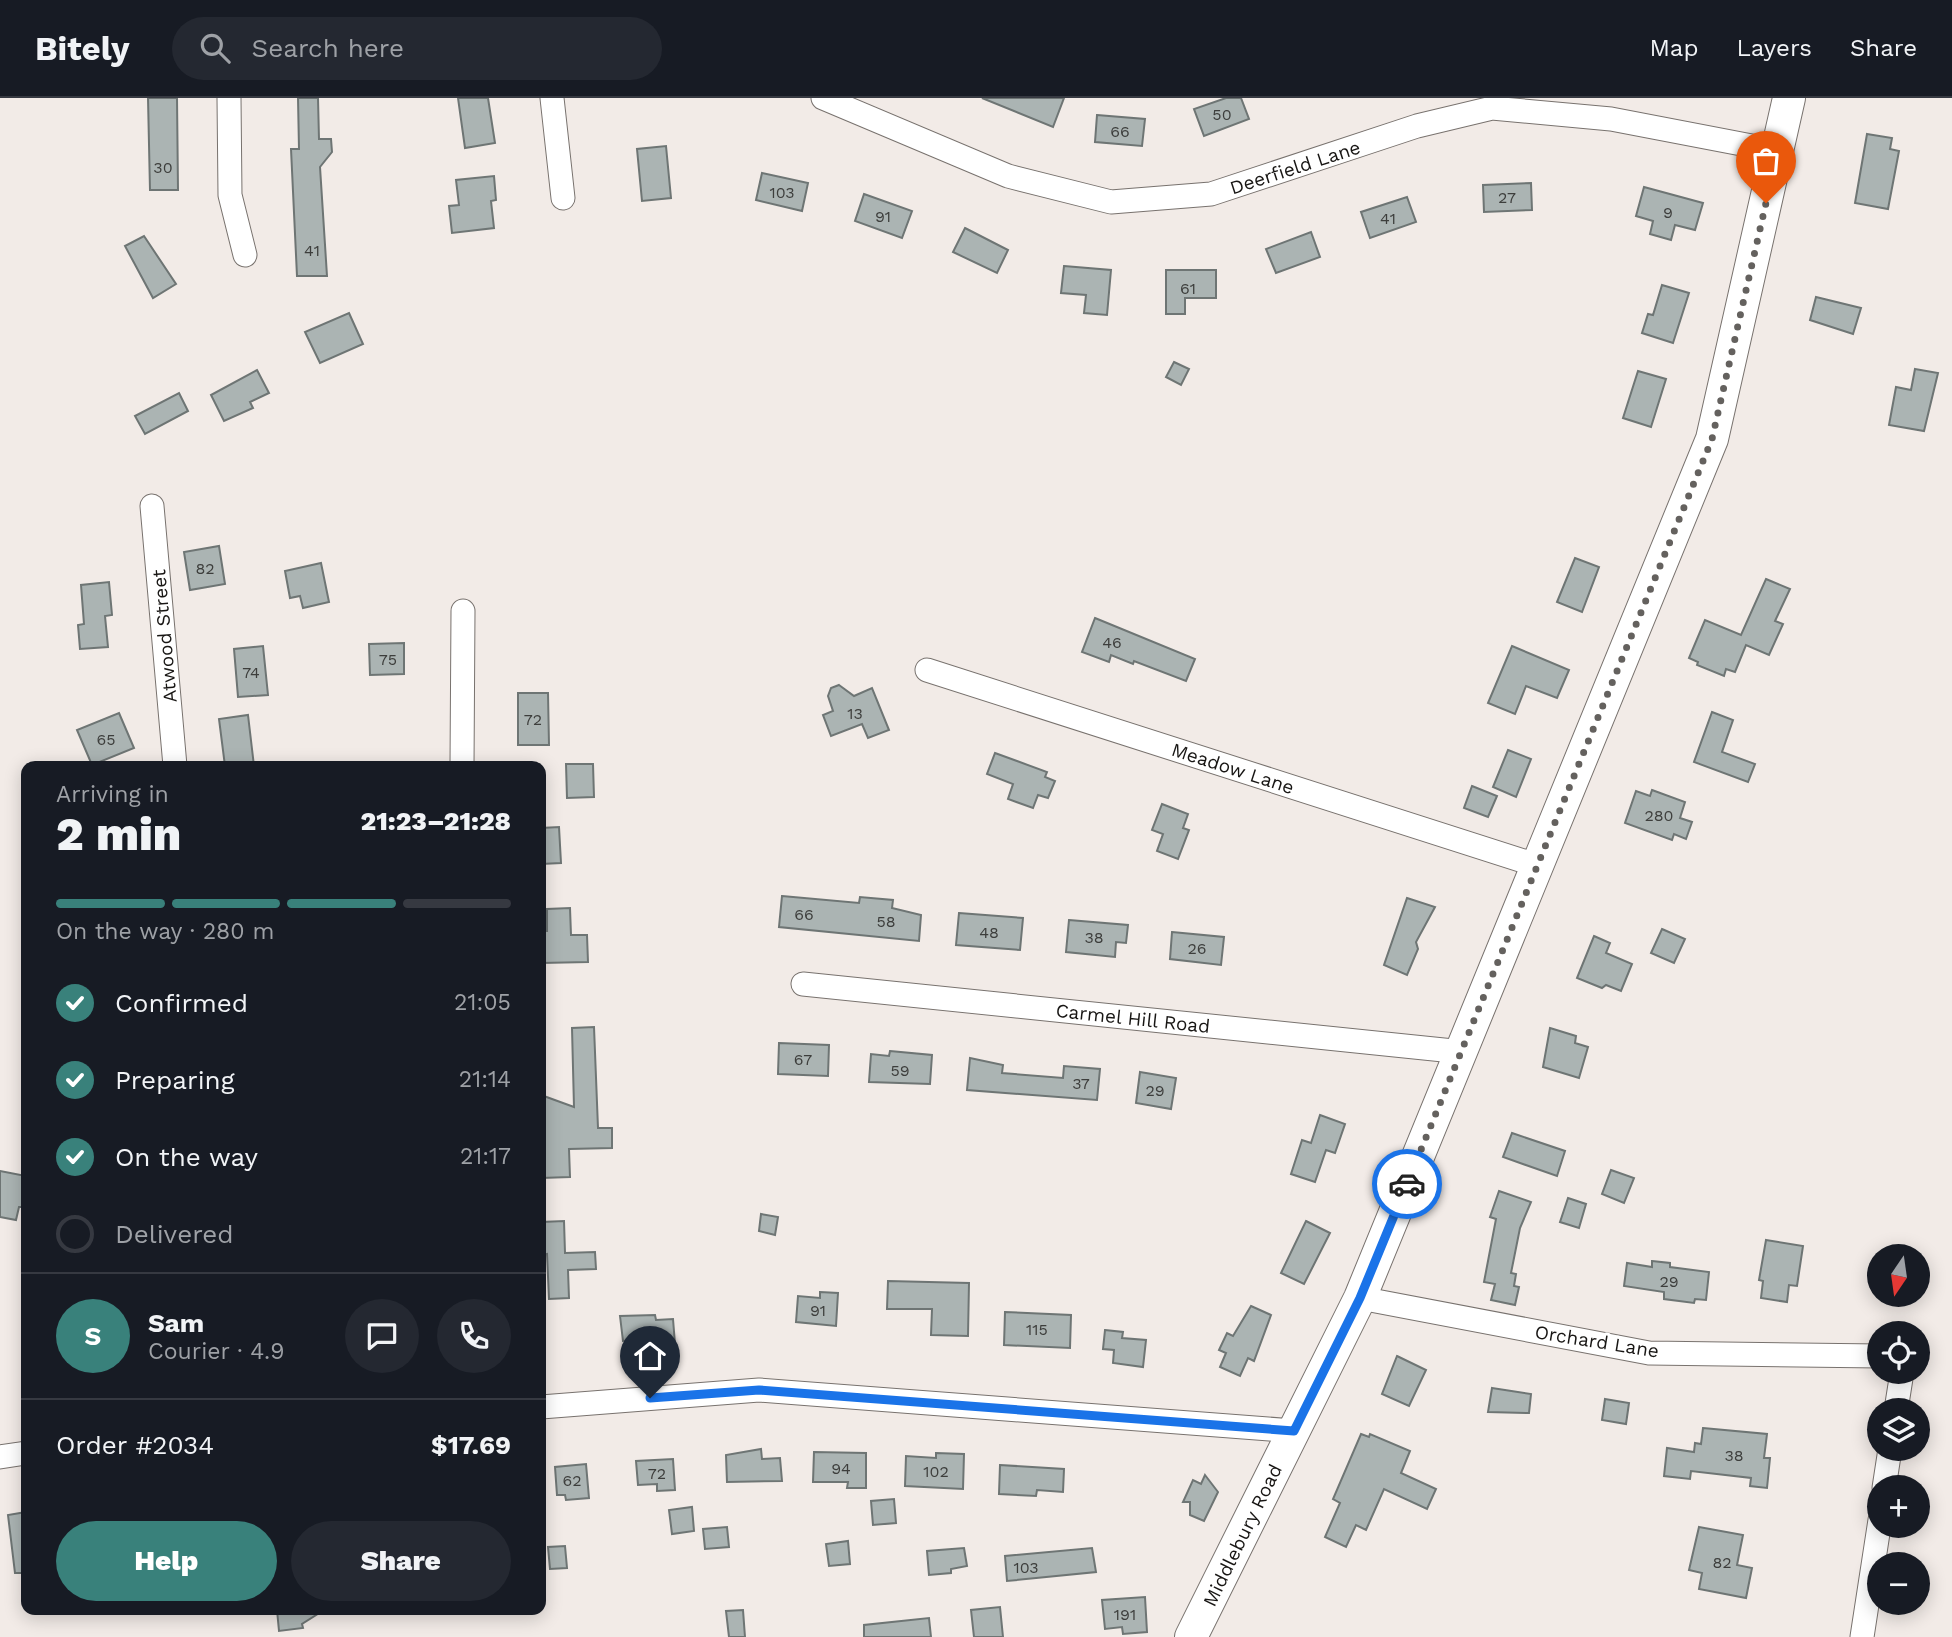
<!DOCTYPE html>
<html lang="en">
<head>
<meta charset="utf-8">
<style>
	:root { --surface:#171b24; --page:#242831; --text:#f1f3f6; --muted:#9ea1a6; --line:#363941; --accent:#39817b }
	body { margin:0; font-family:"Work Sans",sans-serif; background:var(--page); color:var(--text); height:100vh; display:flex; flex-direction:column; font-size:26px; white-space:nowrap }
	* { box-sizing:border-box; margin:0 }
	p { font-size:23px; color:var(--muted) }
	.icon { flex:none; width:38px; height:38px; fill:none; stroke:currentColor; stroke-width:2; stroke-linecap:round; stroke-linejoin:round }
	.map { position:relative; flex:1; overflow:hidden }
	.sheet { position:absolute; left:21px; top:663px; width:525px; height:854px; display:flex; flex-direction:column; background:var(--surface); border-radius:14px; box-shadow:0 4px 18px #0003 }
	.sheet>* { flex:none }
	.needle { width:46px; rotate:193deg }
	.tools { position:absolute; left:1867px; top:1146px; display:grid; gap:14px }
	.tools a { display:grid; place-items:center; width:63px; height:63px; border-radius:50%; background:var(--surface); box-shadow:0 4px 18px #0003; font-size:35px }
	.pin { position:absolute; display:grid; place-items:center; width:60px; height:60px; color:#fff; margin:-72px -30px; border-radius:50% 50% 50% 0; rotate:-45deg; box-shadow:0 0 7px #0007 }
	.pin .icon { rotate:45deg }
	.courier { position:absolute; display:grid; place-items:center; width:70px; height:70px; margin:-35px; border:5px solid #1a73e8; border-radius:50%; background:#fff; color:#222; box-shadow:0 2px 9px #0007 }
	.headline em { font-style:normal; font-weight:800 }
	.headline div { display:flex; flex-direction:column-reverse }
	.headline { display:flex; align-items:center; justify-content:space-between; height:119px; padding:0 35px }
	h1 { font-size:46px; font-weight:800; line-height:52px }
	.bar { display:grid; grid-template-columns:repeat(4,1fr); gap:10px 7px; align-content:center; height:84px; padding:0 35px }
	.bar i { height:9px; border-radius:5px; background:var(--line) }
	.bar .active { background:var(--accent) }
	.bar p { grid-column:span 4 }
	.line { display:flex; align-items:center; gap:18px; padding:0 35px; border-top:2px solid var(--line) }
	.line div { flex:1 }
	.round { display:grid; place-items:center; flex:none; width:74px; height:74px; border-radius:37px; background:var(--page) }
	ol { padding:0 35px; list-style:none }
	li { display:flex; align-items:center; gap:21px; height:77px }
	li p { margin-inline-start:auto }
	li .icon { padding:7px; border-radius:50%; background:var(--accent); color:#fff; stroke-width:4 }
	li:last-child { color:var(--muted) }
	li i { width:38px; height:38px; border:4px solid var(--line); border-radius:50% }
	.button { display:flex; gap:14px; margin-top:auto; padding:14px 35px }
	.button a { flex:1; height:80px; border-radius:42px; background:var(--accent); color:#fff; font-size:28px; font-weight:800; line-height:80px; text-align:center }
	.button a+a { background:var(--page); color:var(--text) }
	header { display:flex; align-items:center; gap:42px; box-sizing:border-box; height:98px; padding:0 35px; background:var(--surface); border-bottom:2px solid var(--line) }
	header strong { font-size:33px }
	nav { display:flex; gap:38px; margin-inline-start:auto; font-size:24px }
	.search { width:490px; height:63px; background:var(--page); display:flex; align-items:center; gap:18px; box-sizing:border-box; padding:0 24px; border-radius:38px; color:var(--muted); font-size:26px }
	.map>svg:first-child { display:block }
	.building { fill:#abb4b3; stroke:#6e7574; stroke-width:2 }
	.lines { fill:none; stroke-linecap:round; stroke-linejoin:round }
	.street-casing { stroke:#78726e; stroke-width:25 }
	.secondary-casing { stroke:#78726e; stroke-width:34 }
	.street { stroke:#fff; stroke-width:23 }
	.secondary { stroke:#fff; stroke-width:32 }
	.done { stroke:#64615e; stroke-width:7; stroke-dasharray:0 12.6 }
	.route { stroke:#1a73e8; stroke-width:9 }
	.labels { text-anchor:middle; stroke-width:6; stroke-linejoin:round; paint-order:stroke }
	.number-label { font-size:16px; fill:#3d3e3c }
	.street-label { font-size:19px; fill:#181614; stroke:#fff }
</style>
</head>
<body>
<header>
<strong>Bitely</strong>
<div class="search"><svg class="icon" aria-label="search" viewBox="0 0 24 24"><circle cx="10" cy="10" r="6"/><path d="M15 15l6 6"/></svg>Search here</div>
<nav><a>Map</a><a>Layers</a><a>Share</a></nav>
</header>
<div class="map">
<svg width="1952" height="1539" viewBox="0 0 1952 1539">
	<rect width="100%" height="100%" fill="#f2ebe7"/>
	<g class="building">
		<path d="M 148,0 L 177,0 L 178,92 L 150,92 Z"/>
		<path d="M 298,0 L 318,0 L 319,41 L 331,41 L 332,54 L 320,69 L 327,178 L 297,178 L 291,51 L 299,51 Z"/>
		<path d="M 458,0 L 488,0 L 495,45 L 465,50 Z"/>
		<path d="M 982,0 L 1064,0 L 1053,29 Z"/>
		<path d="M 1226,0 L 1241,0 L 1249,21 L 1204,38 L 1194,11 Z"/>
		<path d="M 1097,17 L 1145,21 L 1142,48 L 1095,44 Z"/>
		<path d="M 1867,36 L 1892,40 L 1890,51 L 1899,53 L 1888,111 L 1855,105 Z"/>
		<path d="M 666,48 L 671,100 L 642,103 L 637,51 Z"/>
		<path d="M 762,75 L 808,85 L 802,113 L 756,102 Z"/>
		<path d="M 494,78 L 496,102 L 491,103 L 494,130 L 452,135 L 449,108 L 459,107 L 456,82 Z"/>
		<path d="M 1531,85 L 1532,112 L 1484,114 L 1483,87 Z"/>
		<path d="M 1644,89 L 1703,105 L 1695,132 L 1675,127 L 1671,142 L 1650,136 L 1653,123 L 1636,118 Z"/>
		<path d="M 864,96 L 912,113 L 902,140 L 855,123 Z"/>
		<path d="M 1407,99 L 1416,124 L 1370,140 L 1361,114 Z"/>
		<path d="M 965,130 L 1008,152 L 997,175 L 953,154 Z"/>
		<path d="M 1311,134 L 1320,159 L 1276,175 L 1266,151 Z"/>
		<path d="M 144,138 L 176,186 L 153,200 L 125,148 Z"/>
		<path d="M 1064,168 L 1111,172 L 1107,217 L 1084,215 L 1086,197 L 1061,195 Z"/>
		<path d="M 1166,172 L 1216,172 L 1216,200 L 1185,200 L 1185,216 L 1166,216 Z"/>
		<path d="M 1662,187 L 1689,195 L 1673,245 L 1642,235 L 1648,216 L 1653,217 Z"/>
		<path d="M 1816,199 L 1861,210 L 1853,236 L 1810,222 Z"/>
		<path d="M 349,215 L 363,246 L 320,265 L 305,234 Z"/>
		<path d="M 1174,264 L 1189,271 L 1181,287 L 1166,279 Z"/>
		<path d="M 1915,271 L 1938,275 L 1924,333 L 1889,327 L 1896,289 L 1911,292 Z"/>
		<path d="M 257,272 L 269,295 L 250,304 L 253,310 L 224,323 L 211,297 Z"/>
		<path d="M 1638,273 L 1666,281 L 1651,329 L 1623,320 Z"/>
		<path d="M 179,295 L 188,313 L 145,336 L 135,318 Z"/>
		<path d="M 219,448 L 225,486 L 190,492 L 184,454 Z"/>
		<path d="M 1575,460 L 1599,469 L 1582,514 L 1557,504 Z"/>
		<path d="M 321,465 L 329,504 L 303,510 L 300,498 L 290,500 L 285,473 Z"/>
		<path d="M 1766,481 L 1790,491 L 1775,523 L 1783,526 L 1769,557 L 1746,547 L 1735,574 L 1726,571 L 1724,578 L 1697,567 L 1698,564 L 1689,560 L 1705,522 L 1741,537 Z"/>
		<path d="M 109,484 L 112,517 L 105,518 L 108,549 L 80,551 L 78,527 L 84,526 L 81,487 Z"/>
		<path d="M 1095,520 L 1195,561 L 1186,583 L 1134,563 L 1133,566 L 1111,557 L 1109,564 L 1082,554 Z"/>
		<path d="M 404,545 L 404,576 L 370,577 L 369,546 Z"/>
		<path d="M 263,548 L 268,597 L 238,599 L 234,551 Z"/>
		<path d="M 1512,548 L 1569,572 L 1557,600 L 1526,588 L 1515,616 L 1488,605 Z"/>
		<path d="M 839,587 L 854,598 L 872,590 L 889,632 L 868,640 L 862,626 L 831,638 L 823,617 L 833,613 L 828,598 L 831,590 Z"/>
		<path d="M 518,595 L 548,595 L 549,647 L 518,647 Z"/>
		<path d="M 1712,614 L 1733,622 L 1722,654 L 1755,666 L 1748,684 L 1694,664 Z"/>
		<path d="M 119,615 L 134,650 L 92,667 L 77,632 Z"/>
		<path d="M 248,617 L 254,668 L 225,668 L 219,621 Z"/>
		<path d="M 1508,652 L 1531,661 L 1516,699 L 1493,689 Z"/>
		<path d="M 995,655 L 1047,674 L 1045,679 L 1055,683 L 1048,700 L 1038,697 L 1033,710 L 1008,701 L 1013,686 L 987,676 Z"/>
		<path d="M 566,666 L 593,666 L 594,699 L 567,700 Z"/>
		<path d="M 1472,688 L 1497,698 L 1488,719 L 1464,710 Z"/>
		<path d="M 1652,692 L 1685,704 L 1680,720 L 1692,724 L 1686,741 L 1674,736 L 1672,742 L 1625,725 L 1636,693 L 1650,698 Z"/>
		<path d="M 1162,706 L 1188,716 L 1183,730 L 1189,732 L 1178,761 L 1157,753 L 1163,736 L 1152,732 Z"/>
		<path d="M 559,729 L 561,765 L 541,766 L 541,730 Z"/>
		<path d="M 782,798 L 859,805 L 860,799 L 893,802 L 892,810 L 921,817 L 919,843 L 779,829 Z"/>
		<path d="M 1407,800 L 1435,809 L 1416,844 L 1418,851 L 1407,877 L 1384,867 Z"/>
		<path d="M 570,810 L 571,837 L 587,837 L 588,864 L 541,865 L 541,833 L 547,833 L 547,811 Z"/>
		<path d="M 959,815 L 1023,820 L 1020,852 L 956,847 Z"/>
		<path d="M 1069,822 L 1128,827 L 1126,845 L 1116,844 L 1115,859 L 1066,854 Z"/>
		<path d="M 1662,831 L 1685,841 L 1674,865 L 1651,855 Z"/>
		<path d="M 1172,834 L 1224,839 L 1221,867 L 1170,861 Z"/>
		<path d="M 1594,838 L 1610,845 L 1606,855 L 1632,866 L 1621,893 L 1606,887 L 1602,890 L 1577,880 Z"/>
		<path d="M 594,929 L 598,1030 L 612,1030 L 612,1050 L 569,1051 L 570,1079 L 541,1080 L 541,997 L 574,1009 L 572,930 Z"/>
		<path d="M 1550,930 L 1576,938 L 1575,945 L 1588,949 L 1579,980 L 1543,969 Z"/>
		<path d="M 779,945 L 829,947 L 828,978 L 778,976 Z"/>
		<path d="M 890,953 L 932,957 L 930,986 L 869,984 L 871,956 L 889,958 Z"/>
		<path d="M 970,960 L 1003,967 L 1002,975 L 1063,980 L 1064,968 L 1100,971 L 1097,1002 L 967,992 Z"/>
		<path d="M 1140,974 L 1176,980 L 1171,1011 L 1136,1005 Z"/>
		<path d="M 1320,1017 L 1345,1026 L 1335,1055 L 1326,1052 L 1315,1084 L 1291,1076 L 1302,1042 L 1311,1045 Z"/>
		<path d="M 1512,1035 L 1565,1053 L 1557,1078 L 1503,1059 Z"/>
		<path d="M 1611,1072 L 1634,1080 L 1624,1105 L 1602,1096 Z"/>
		<path d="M 0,1073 L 26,1078 L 26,1109 L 19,1109 L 16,1122 L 0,1119 Z"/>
		<path d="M 1499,1093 L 1531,1104 L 1520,1130 L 1511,1175 L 1516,1176 L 1514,1188 L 1519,1189 L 1515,1207 L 1491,1202 L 1495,1186 L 1484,1184 L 1496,1121 L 1490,1119 Z"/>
		<path d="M 1568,1100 L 1586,1106 L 1579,1130 L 1560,1124 Z"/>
		<path d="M 761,1116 L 778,1119 L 775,1137 L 759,1133 Z"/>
		<path d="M 564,1123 L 565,1155 L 595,1154 L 596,1171 L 568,1172 L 569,1200 L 549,1201 L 547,1156 L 541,1157 L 541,1124 Z"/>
		<path d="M 1306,1123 L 1330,1135 L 1304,1186 L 1281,1175 Z"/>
		<path d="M 1766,1142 L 1803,1148 L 1797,1188 L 1789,1187 L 1787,1204 L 1761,1200 L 1763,1183 L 1759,1182 Z"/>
		<path d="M 1652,1163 L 1670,1165 L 1670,1169 L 1709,1174 L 1706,1202 L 1695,1201 L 1694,1205 L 1664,1201 L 1664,1194 L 1624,1188 L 1627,1165 L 1652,1169 Z"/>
		<path d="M 888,1183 L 969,1185 L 968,1238 L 931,1237 L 932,1211 L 887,1211 Z"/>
		<path d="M 820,1194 L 838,1195 L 836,1228 L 796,1224 L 798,1198 L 820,1200 Z"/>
		<path d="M 1251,1208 L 1271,1217 L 1254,1263 L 1248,1260 L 1240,1278 L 1220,1269 L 1226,1255 L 1219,1252 L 1227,1235 L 1233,1238 Z"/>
		<path d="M 1005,1214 L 1071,1217 L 1070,1250 L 1004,1247 Z"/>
		<path d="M 655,1217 L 656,1222 L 673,1221 L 675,1246 L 643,1249 L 642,1241 L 623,1243 L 620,1218 Z"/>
		<path d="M 1105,1232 L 1123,1234 L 1122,1240 L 1146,1242 L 1143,1269 L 1113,1265 L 1114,1252 L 1103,1251 Z"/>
		<path d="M 1397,1258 L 1426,1272 L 1409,1308 L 1382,1296 Z"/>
		<path d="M 1492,1290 L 1531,1296 L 1529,1315 L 1488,1314 Z"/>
		<path d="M 1605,1301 L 1629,1305 L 1626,1326 L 1602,1322 Z"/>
		<path d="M 1703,1330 L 1767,1336 L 1764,1360 L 1770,1360 L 1767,1390 L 1750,1388 L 1751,1380 L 1691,1373 L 1690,1381 L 1664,1378 L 1667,1350 L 1694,1354 L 1695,1345 L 1701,1346 Z"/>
		<path d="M 1361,1336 L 1369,1339 L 1370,1336 L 1410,1353 L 1401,1375 L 1436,1391 L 1427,1411 L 1384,1391 L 1366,1432 L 1356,1427 L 1346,1449 L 1325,1439 L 1340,1405 L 1333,1401 Z"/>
		<path d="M 761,1351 L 762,1361 L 780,1360 L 782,1383 L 727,1384 L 726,1357 Z"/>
		<path d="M 814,1354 L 866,1355 L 866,1390 L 847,1390 L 848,1384 L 813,1384 Z"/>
		<path d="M 936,1355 L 964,1356 L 963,1391 L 905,1388 L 906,1358 L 936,1360 Z"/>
		<path d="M 673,1361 L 675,1392 L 657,1393 L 657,1386 L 638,1387 L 636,1363 Z"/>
		<path d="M 586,1366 L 589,1400 L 566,1402 L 565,1397 L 557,1397 L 555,1369 Z"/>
		<path d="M 1000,1367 L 1064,1371 L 1063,1394 L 1037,1392 L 1036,1398 L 999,1396 Z"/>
		<path d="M 1205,1377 L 1218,1394 L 1204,1423 L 1190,1417 L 1190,1404 L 1183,1404 L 1193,1382 L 1201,1386 Z"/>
		<path d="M 894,1401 L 896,1425 L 873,1427 L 871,1403 Z"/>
		<path d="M 692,1409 L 694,1433 L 672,1436 L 669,1412 Z"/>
		<path d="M 26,1414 L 26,1475 L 15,1475 L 8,1417 Z"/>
		<path d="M 727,1429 L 729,1449 L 705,1451 L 703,1431 Z"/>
		<path d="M 1699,1429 L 1743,1437 L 1737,1467 L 1752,1470 L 1746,1500 L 1699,1491 L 1702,1475 L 1689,1472 Z"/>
		<path d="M 848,1443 L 850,1466 L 829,1468 L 826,1446 Z"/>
		<path d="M 565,1448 L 567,1470 L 550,1471 L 548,1449 Z"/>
		<path d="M 964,1450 L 967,1468 L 951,1471 L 951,1475 L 929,1477 L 927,1453 Z"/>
		<path d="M 1092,1450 L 1096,1474 L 1007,1483 L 1005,1458 Z"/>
		<path d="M 1145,1499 L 1147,1534 L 1123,1536 L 1122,1529 L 1105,1531 L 1102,1502 Z"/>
		<path d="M 1000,1509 L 1003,1539 L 974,1539 L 971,1512 Z"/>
		<path d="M 277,1512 L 324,1512 L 302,1526 L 303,1530 L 279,1533 Z"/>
		<path d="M 743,1512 L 745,1539 L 729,1539 L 726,1513 Z"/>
		<path d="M 929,1520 L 931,1539 L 864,1539 L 864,1527 Z"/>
	</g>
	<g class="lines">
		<g class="street-casing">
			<g id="street">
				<path d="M 229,0 L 230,97 L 245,157"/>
				<path d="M 552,0 L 563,100"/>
				<path d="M 823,0 L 1008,78 L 1111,104 L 1211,96 L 1417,28 L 1492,10 L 1611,21 L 1778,53"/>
				<path d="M 152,408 L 175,668"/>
				<path d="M 927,572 L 1539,768"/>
				<path d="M 462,668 L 463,513"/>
				<path d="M 803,886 L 1463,954"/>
				<path d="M 1360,1200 L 1649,1255 L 1880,1258"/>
				<path d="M 541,1309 L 759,1292 L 1294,1333"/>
				<path d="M 1896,1312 L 1902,1274"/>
				<path d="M 0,1359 L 26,1355"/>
				<path d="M 1884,1390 L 1890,1351"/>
				<path d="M 1862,1539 L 1880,1422"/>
			</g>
		</g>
		<g class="secondary-casing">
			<path id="secondary" d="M 1191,1539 L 1360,1200 L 1712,341 L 1789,0"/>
		</g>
		<use href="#street" class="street"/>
		<use href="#secondary" class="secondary"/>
	</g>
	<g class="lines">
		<path class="done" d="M 1407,1086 L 1712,341 L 1766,105"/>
		<path class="route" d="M 650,1300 L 759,1292 L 1294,1333 L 1360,1200 L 1407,1086"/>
	</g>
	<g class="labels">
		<g class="number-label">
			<text x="1222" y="22">50</text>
			<text x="1120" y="39">66</text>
			<text x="163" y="75">30</text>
			<text x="782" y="100">103</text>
			<text x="1507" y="105">27</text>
			<text x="1668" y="120">9</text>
			<text x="883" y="124">91</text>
			<text x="1388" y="126">41</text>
			<text x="312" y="158">41</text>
			<text x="1188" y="196">61</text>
			<text x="205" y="476">82</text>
			<text x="1112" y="550">46</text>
			<text x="388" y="567">75</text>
			<text x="251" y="580">74</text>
			<text x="855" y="621">13</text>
			<text x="533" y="627">72</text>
			<text x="106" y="647">65</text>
			<text x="1659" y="723">280</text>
			<text x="804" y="822">66</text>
			<text x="886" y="829">58</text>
			<text x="989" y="840">48</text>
			<text x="1094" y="845">38</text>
			<text x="1197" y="856">26</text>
			<text x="803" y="967">67</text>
			<text x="900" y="978">59</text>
			<text x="1081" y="991">37</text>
			<text x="1155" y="998">29</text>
			<text x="1669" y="1189">29</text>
			<text x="818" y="1218">91</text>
			<text x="1037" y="1237">115</text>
			<text x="1734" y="1363">38</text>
			<text x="841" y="1376">94</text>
			<text x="936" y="1379">102</text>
			<text x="657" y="1381">72</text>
			<text x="572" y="1388">62</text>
			<text x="1722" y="1470">82</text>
			<text x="1026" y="1475">103</text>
			<text x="1125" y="1522">191</text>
		</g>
		<g class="street-label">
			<text transform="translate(1295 69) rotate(-18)" y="7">Deerfield Lane</text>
			<text transform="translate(164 538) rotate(-95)" y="7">Atwood Street</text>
			<text transform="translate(1233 670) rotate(18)" y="7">Meadow Lane</text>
			<text transform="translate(1133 920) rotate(6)" y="7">Carmel Hill Road</text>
			<text transform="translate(1597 1243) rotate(9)" y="7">Orchard Lane</text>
			<text transform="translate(1242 1437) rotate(-64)" y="7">Middlebury Road</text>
		</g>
	</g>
</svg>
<div class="tools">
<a><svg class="needle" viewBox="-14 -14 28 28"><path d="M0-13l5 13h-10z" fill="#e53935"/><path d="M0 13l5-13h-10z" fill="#9ea1a6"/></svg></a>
<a><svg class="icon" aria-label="locate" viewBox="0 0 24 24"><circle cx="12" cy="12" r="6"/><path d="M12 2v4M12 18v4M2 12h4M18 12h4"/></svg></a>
<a><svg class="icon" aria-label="layers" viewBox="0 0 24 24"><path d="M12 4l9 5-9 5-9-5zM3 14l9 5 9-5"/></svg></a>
<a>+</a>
<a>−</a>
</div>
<div class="pin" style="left:1766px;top:105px;background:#ea580c"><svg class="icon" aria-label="bag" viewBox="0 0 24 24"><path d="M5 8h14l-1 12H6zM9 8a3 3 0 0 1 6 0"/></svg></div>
<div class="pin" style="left:650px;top:1300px;background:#1f2937"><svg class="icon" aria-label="home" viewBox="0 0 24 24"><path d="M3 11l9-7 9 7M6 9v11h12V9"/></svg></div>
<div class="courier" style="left:1407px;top:1086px"><svg class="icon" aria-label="car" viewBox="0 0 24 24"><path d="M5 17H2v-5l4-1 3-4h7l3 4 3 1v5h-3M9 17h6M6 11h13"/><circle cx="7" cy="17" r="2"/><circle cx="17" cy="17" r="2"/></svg></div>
<section class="sheet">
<div class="headline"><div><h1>2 min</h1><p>Arriving in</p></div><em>21:23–21:28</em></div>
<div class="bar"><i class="active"></i><i class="active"></i><i class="active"></i><i></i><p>On the way · 280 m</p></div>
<ol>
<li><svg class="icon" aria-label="check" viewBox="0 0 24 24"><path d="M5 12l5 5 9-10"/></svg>Confirmed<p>21:05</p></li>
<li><svg class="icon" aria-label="check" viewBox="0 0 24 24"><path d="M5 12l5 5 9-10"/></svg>Preparing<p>21:14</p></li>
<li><svg class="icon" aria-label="check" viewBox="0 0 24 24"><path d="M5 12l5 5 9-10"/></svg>On the way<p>21:17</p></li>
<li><i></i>Delivered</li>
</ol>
<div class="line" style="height:126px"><b class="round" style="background:var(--accent);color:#fff">S</b><div><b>Sam</b><p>Courier · 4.9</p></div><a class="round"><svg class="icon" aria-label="chat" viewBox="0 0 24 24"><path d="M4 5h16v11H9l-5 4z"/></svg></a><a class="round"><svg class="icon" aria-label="phone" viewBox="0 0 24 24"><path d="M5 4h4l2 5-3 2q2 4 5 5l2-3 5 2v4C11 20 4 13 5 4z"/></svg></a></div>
<div class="line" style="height:91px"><div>Order #2034</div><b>$17.69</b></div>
<div class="button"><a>Help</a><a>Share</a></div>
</section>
</div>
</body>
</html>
